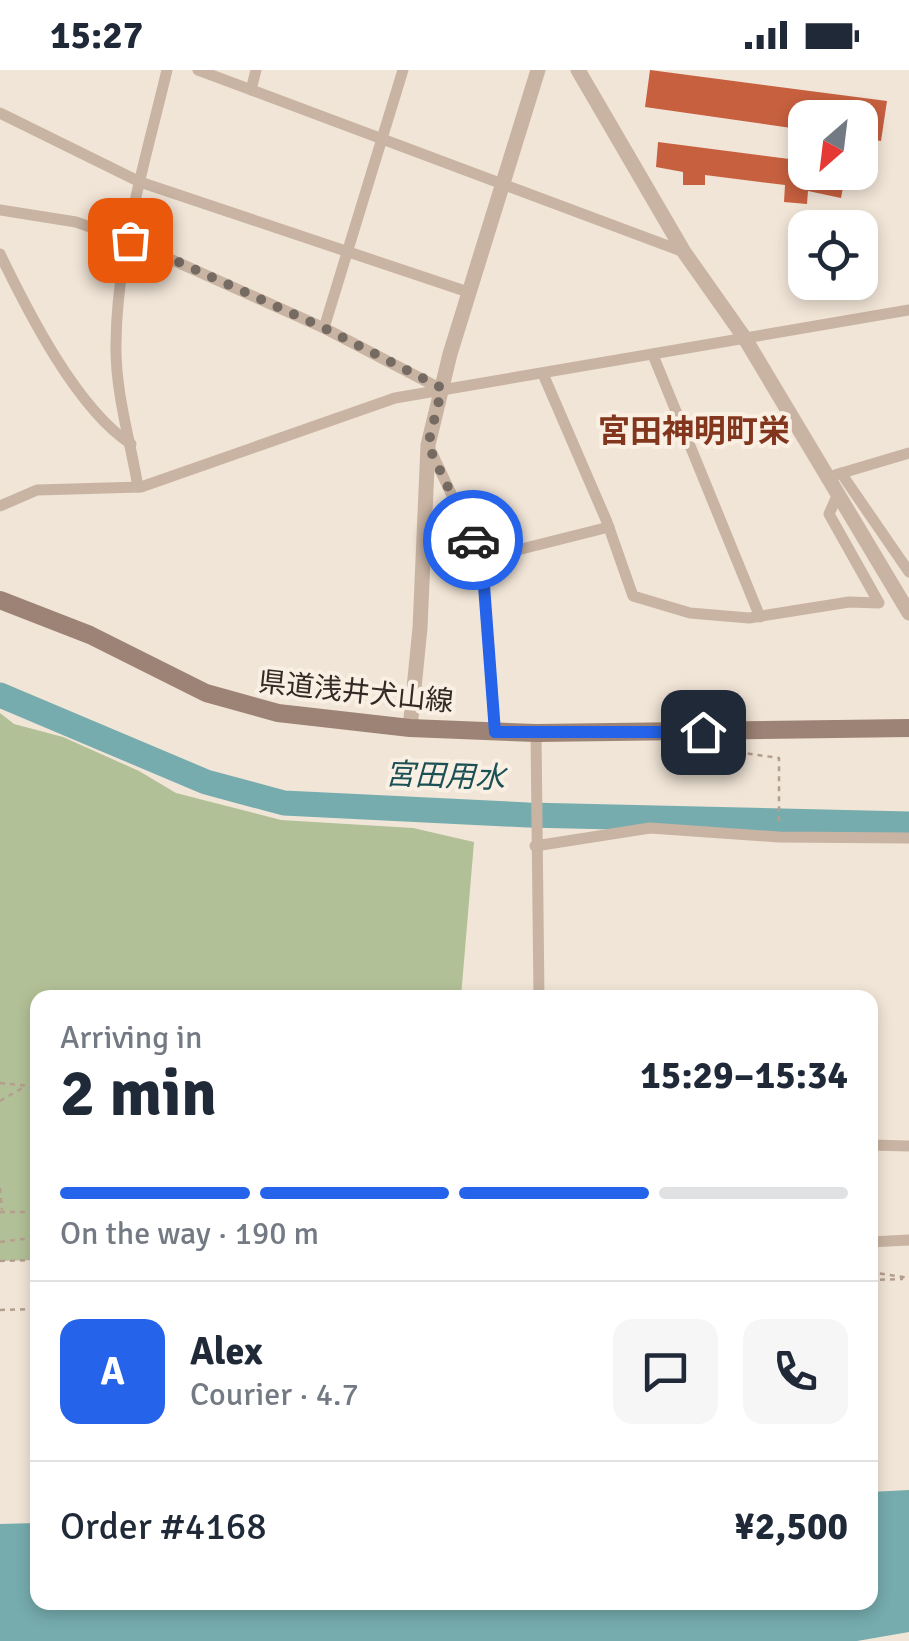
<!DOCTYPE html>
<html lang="en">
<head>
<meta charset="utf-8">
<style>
	:root { --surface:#fff; --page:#f6f6f7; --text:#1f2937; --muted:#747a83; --line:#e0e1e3; --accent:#2563eb }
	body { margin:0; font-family:Signika,"Noto Sans JP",sans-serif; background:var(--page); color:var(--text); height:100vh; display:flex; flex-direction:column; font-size:38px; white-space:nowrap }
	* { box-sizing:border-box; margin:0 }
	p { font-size:32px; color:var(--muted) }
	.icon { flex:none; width:55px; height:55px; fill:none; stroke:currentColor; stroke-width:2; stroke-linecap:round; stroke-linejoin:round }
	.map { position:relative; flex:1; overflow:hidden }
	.details { position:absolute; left:30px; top:920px; width:848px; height:620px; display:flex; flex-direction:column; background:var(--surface); border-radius:20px; box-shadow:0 5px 15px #0003 }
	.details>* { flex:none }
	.needle { width:65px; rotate:208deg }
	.tools { position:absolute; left:788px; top:30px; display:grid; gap:20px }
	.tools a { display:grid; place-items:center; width:90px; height:90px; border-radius:20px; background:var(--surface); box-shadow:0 5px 15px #0003; font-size:50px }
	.pin { position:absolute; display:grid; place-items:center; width:85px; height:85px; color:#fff; margin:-42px; border-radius:20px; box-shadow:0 5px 15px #0006 }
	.courier { position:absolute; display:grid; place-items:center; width:100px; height:100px; margin:-50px; border:8px solid #2563eb; border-radius:50%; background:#fff; color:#222; box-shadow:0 2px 12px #0007 }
	.overview em { font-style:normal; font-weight:700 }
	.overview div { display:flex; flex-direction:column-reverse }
	.overview { display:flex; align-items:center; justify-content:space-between; height:170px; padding:0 30px }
	h1 { font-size:65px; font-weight:700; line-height:75px }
	.bar { display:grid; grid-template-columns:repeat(4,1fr); gap:15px 10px; align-content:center; height:120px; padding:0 30px }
	.bar i { height:12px; border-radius:8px; background:var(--line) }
	.bar .current { background:var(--accent) }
	.bar p { grid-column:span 4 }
	.line { display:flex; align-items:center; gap:25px; padding:0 30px; border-top:2px solid var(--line) }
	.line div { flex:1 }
	.round { display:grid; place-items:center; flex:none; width:105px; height:105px; border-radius:20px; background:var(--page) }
	.status { display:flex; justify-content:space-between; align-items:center; height:70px; padding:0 50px; background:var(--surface); direction:ltr }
	.status svg { height:28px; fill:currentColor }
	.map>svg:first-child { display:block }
	.green { fill:#b2c097 }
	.water { fill:#76acae }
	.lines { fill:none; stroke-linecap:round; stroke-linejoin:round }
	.river { stroke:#76acae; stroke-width:25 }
	.building { fill:#c7603f }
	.path { stroke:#b49e8e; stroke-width:2.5; stroke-dasharray:5 5; stroke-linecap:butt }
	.minor { stroke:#c9b4a3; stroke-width:11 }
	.tertiary { stroke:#c9b4a3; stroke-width:15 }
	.secondary { stroke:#9c8375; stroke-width:18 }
	.done { stroke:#766b63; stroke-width:10; stroke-dasharray:0 18 }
	.route { stroke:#2563eb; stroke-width:12 }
	.labels { text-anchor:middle; stroke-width:8; stroke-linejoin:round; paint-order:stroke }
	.street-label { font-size:28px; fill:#342a25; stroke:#f9efe3 }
	.water-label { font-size:30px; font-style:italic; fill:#1b5155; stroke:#f9efe3 }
	.quarter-label { font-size:32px; font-weight:bold; fill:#83361e; stroke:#f9efe3 }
</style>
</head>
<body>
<div class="status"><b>15:27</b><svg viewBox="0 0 49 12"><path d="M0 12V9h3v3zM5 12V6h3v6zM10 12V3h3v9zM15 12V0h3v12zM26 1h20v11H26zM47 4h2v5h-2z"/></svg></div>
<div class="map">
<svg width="909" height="1571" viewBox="0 0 909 1571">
	<rect width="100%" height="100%" fill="#f1e5d7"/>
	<path class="green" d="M 0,643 L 14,654 L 63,667 L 139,701 L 176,723 L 281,750 L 413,758 L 474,772 L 461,927 L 38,928 L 37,1190 L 0,1191 Z"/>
	<path class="water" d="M 909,1420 L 909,1562 L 857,1571 L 0,1571 L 0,1454 L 37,1453 L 38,1532 L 870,1532 L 870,1422 Z"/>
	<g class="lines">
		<path class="river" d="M 0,625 L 206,712 L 284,733 L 528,745 L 909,754"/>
	</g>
	<g class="building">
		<path d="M 650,0 L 887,31 L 881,71 L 860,68 L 860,48 L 805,48 L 805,60 L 645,37 Z"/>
		<path d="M 658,72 L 805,91 L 805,102 L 846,102 L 841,128 L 808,121 L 807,134 L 784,132 L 785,115 L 705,105 L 705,115 L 683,115 L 683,102 L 656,97 Z"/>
	</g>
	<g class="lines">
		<g class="path">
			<path d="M 708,678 L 779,688 L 779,753"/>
			<path d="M 0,1013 L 38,1017"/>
			<path d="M 0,1031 L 24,1017"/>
			<path d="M 0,1118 L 2,1140"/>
			<path d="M 0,1142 L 38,1142"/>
			<path d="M 0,1172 L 38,1167"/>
			<path d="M 0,1191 L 38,1190"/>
			<path d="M 870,1202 L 909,1208"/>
			<path d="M 870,1210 L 903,1209"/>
			<path d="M 0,1240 L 38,1239"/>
		</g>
		<g class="minor">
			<path d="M 198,0 L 684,182"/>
			<path d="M 251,20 L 256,0"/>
			<path d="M 0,43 L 140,112 L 468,222"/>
			<path d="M 0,140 L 76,152 L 130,171 L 324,258 L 441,319"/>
			<path d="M 0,184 C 28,242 77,339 131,374"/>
			<path d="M 324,258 L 403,0"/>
			<path d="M 653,285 L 760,547"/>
			<path d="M 543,304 L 607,452 L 633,526 L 690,543 L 749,548 L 849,532 L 879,533 L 829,444 L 837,426"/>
			<path d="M 430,379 L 482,489 L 495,662"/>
			<path d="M 841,403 L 909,502"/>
			<path d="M 835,405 L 909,383"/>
			<path d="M 138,417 C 130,369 115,322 116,273 C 117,182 146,88 167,0"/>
			<path d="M 0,436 L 37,420 L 141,417 L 395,328 L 909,240"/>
			<path d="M 482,489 L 609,457"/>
			<path d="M 536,663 L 539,928"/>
			<path d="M 535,776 L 650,758 L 779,767 L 909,768"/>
			<path d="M 870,1075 L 909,1076"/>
			<path d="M 870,1172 L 909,1170"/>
		</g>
		<g class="tertiary">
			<path d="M 578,0 L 684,182 L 744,267 L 909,543"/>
			<path d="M 410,658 L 420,558 L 428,375 L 450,284 L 538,0"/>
		</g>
		<path class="secondary" d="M 0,530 L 90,565 L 206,623 L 278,643 L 410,658 L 536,663 L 909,658"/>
	</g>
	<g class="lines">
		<path class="done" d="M 130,170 L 324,258 L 442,318 L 428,375 L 473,470"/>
		<path class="route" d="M 473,470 L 482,489 L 495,662 L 703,662"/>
	</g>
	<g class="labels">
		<g class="street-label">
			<text transform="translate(356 621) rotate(6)" y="10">県道浅井犬山線</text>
		</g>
		<g class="water-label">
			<text transform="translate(445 706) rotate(2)" y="10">宮田用水</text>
		</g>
		<g class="quarter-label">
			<text x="694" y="372">宮田神明町栄</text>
		</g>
	</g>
</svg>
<div class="tools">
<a><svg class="needle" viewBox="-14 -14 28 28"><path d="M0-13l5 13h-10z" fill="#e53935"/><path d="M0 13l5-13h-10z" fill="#747a83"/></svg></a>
<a><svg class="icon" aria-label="locate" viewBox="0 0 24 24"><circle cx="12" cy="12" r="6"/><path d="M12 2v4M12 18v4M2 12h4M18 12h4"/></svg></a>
</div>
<div class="pin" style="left:130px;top:170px;background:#ea580c"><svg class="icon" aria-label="bag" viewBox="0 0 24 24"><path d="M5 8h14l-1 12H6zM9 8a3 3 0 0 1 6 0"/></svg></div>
<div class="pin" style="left:703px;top:662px;background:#1f2937"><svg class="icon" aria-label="home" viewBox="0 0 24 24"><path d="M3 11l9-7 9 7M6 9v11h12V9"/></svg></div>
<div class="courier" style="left:473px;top:470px"><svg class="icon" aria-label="car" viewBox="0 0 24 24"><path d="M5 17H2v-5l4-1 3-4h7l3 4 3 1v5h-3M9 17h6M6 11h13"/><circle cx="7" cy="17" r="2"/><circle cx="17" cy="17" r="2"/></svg></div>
<section class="details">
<div class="overview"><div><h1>2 min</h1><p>Arriving in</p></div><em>15:29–15:34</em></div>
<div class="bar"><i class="current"></i><i class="current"></i><i class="current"></i><i></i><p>On the way · 190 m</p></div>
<div class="line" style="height:180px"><b class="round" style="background:var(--accent);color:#fff">A</b><div><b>Alex</b><p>Courier · 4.7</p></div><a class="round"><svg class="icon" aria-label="chat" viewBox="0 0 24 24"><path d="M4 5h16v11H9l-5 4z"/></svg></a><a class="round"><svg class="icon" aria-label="phone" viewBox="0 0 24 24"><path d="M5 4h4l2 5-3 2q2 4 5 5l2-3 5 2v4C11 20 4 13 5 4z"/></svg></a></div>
<div class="line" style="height:130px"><div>Order #4168</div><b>¥2,500</b></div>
</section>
</div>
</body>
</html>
